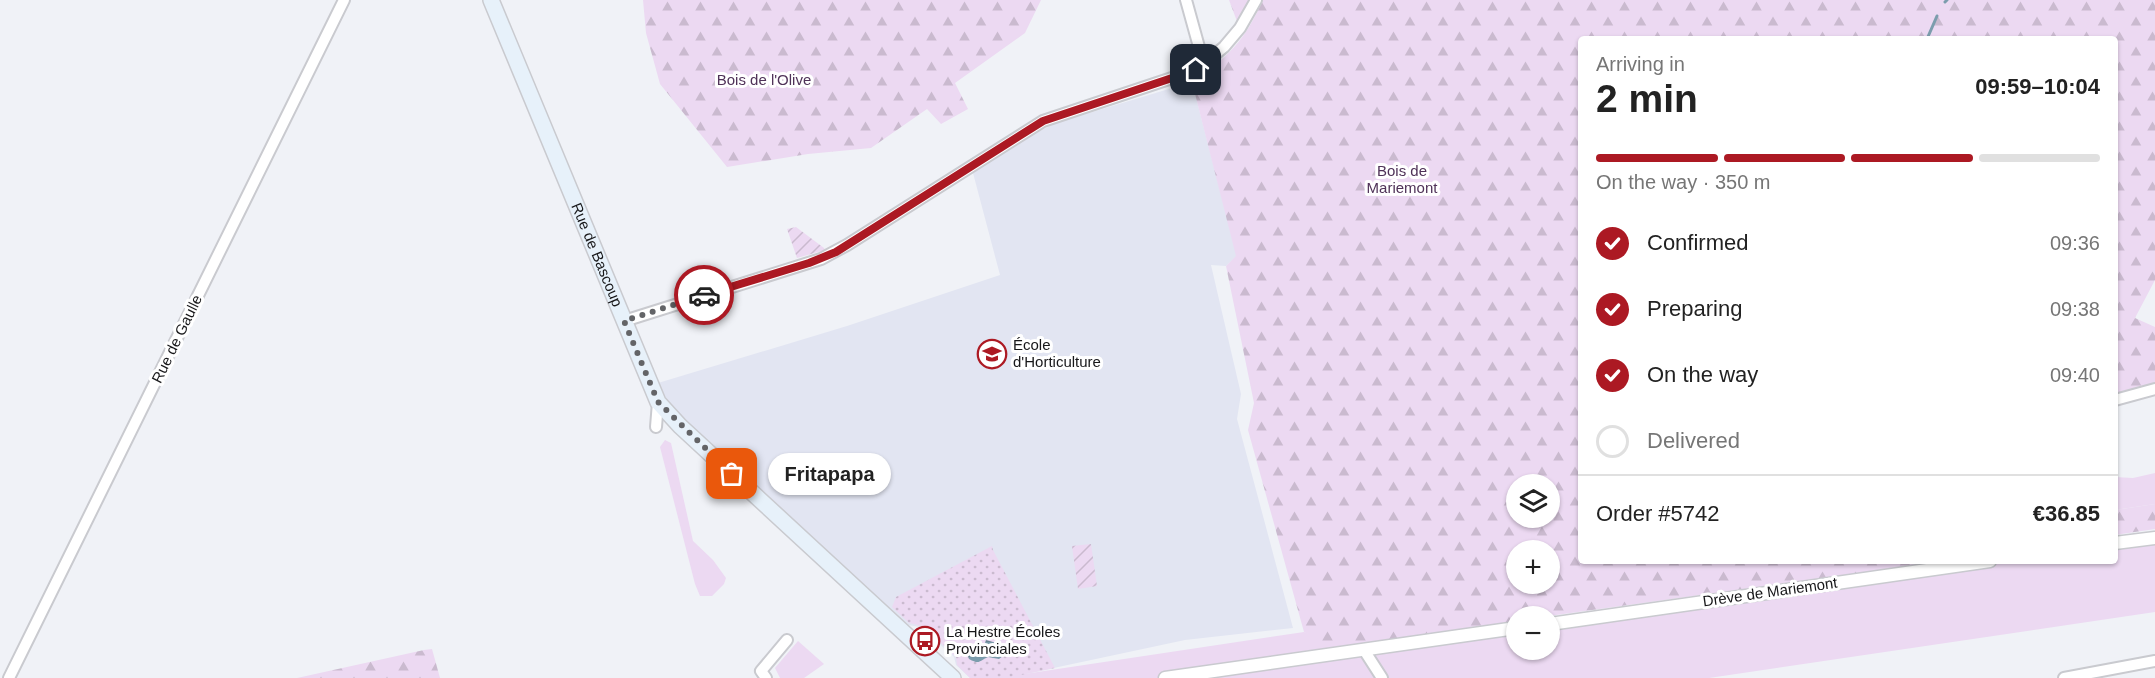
<!DOCTYPE html>
<html lang="en">
<head>
<meta charset="utf-8">
<style>
	:root { --surface:#fff; --page:#f6f6f6; --text:#222; --muted:#767676; --line:#e0e0e0; --accent:#ac1923 }
	body { margin:0; font-family:Arial,sans-serif; background:var(--page); color:var(--text); height:100vh; display:flex; flex-direction:column; font-size:22px; white-space:nowrap }
	* { box-sizing:border-box; margin:0 }
	p { font-size:20px; color:var(--muted) }
	.icon { flex:none; width:33px; height:33px; fill:none; stroke:currentColor; stroke-width:2; stroke-linecap:round; stroke-linejoin:round }
	.map { position:relative; flex:1; overflow:hidden }
	.side { position:absolute; left:1578px; top:36px; width:540px; height:528px; display:flex; flex-direction:column; background:var(--surface); border-radius:6px; box-shadow:0 2px 4px #0004 }
	.side>* { flex:none }
	.controls { position:absolute; left:1506px; top:474px; display:grid; gap:12px }
	.controls a { display:grid; place-items:center; width:54px; height:54px; border-radius:50%; background:var(--surface); box-shadow:0 2px 4px #0004; font-size:30px }
	.pin { position:absolute; display:grid; place-items:center; width:51px; height:51px; color:#fff; margin:-26px; border-radius:12px; box-shadow:0 3px 9px #0006 }
	.courier { position:absolute; display:grid; place-items:center; width:60px; height:60px; margin:-30px; border:4px solid #ac1923; border-radius:50%; background:#fff; color:#222; box-shadow:0 2px 8px #0007 }
	.bubble { position:absolute; height:42px; border-radius:21px; background:var(--surface); box-shadow:0 2px 4px #0004; font-size:20px; font-weight:600; line-height:42px; text-align:center }
	.head em { font-style:normal; font-weight:600 }
	.head div { display:flex; flex-direction:column-reverse }
	.head { display:flex; align-items:center; justify-content:space-between; height:102px; padding:0 18px }
	h1 { font-size:39px; font-weight:600; line-height:45px }
	.bar { display:grid; grid-template-columns:repeat(4,1fr); gap:9px 6px; align-content:center; height:72px; padding:0 18px }
	.bar i { height:8px; border-radius:4px; background:var(--line) }
	.bar .active { background:var(--accent) }
	.bar p { grid-column:span 4 }
	.line { display:flex; align-items:center; gap:15px; padding:0 18px; border-top:2px solid var(--line) }
	.line div { flex:1 }
	ol { padding:0 18px; list-style:none }
	li { display:flex; align-items:center; gap:18px; height:66px }
	li p { margin-inline-start:auto }
	li .icon { padding:6px; border-radius:50%; background:var(--accent); color:#fff; stroke-width:4 }
	li:last-child { color:var(--muted) }
	li i { width:33px; height:33px; border:3px solid var(--line); border-radius:50% }
	.map>svg:first-child { display:block }
	.built { fill:#e2e5f2 }
	.grass { fill:#ecd9f2 }
	.forest { fill:url(#forest-firs); fill-rule:evenodd }
	.park { fill:url(#park-dots) }
	.garden { fill:url(#garden-furrows) }
	.water { fill:url(#water-rules) }
	.lines { fill:none; stroke-linecap:round; stroke-linejoin:round }
	.stream { stroke:#7c9dad; stroke-width:3 }
	.minor-casing { stroke:#c9cacf; stroke-width:14 }
	.tertiary-casing { stroke:#c9cacf; stroke-width:15 }
	.secondary-casing { stroke:#c9cacf; stroke-width:18 }
	.minor { stroke:#fff; stroke-width:10 }
	.tertiary { stroke:#fff; stroke-width:12 }
	.secondary { stroke:#e7f1fa; stroke-width:15 }
	.done { stroke:#636467; stroke-width:6; stroke-dasharray:0 10.8 }
	.route { stroke:#ac1923; stroke-width:8 }
	.labels { text-anchor:middle; stroke-width:6; stroke-linejoin:round; paint-order:stroke }
	.park-label { font-size:15px; fill:#4f3258; stroke:#fff }
	.street-label { font-size:15px; fill:#171719; stroke:#fff }
	.poi-label { font-size:15px; fill:#171719; stroke:#fff; text-anchor:start }
</style>
</head>
<body>
<div class="map">
<svg width="2155" height="678" viewBox="0 0 2155 678">
	<defs>
		<pattern id="forest-firs" width="22" height="20" patternUnits="userSpaceOnUse" patternTransform="scale(1.5)"><rect width="22" height="20" fill="#ecd9f2"/><path d="M5 1l3.5 6h-7zM16 11l3.5 6h-7z" fill="#cabacf"/></pattern>
		<pattern id="park-dots" width="8" height="8" patternUnits="userSpaceOnUse" patternTransform="scale(1.5)"><rect width="8" height="8" fill="#ecd9f2"/><path d="M2 2h.1M6 6h.1" fill="none" stroke="#cabacf" stroke-width="1.8" stroke-linecap="round"/></pattern>
		<pattern id="garden-furrows" width="10" height="10" patternUnits="userSpaceOnUse" patternTransform="scale(1.5)"><rect width="10" height="10" fill="#ecd9f2"/><path d="M-1 1l2-2M0 10L10 0M9 11l2-2" fill="none" stroke="#cabacf"/></pattern>
		<pattern id="water-rules" width="6" height="5" patternUnits="userSpaceOnUse" patternTransform="scale(1.5)"><rect width="6" height="5" fill="#7c9dad"/><path d="M0 2.5h6" fill="none" stroke="#657f8c"/></pattern>
	</defs>
	<rect width="100%" height="100%" fill="#f0f2f7"/>
	<path class="built" d="M 1192,82 L 1237,256 L 1226,266 L 1211,265 L 1241,394 L 1237,419 L 1293,628 L 1185,640 L 1006,678 L 970,678 L 956,665 L 954,657 L 920,627 L 908,625 L 694,429 L 667,400 L 658,383 L 847,326 L 1000,275 L 973,173 L 1028,137 L 1056,123 Z"/>
	<g class="grass">
		<path d="M 665,440 L 671,443 L 693,541 L 713,560 L 726,578 L 724,584 L 712,596 L 700,596 L 695,584 L 660,447 Z"/>
		<path d="M 2155,473 L 2155,504 L 2115,510 L 2115,477 L 2133,478 Z"/>
		<path d="M 2155,538 L 2155,612 L 1709,678 L 997,678 L 1304,632 L 1327,640 L 1353,636 L 1365,650 L 1516,628 L 1516,650 L 1550,650 L 1550,624 L 1990,561 L 2115,561 L 2115,543 Z"/>
		<path d="M 798,641 L 824,664 L 804,678 L 780,678 L 775,668 Z"/>
	</g>
	<g class="forest">
		<path d="M 643,0 L 1041,0 L 1025,33 L 955,83 L 968,109 L 941,124 L 927,109 L 871,148 L 808,154 L 727,167 L 660,84 L 646,33 Z"/>
		<path d="M 1229,0 L 1250,0 L 1238,24 Z"/>
		<path d="M 1263,0 L 2155,0 L 2155,280 L 2135,318 L 2155,327 L 2155,385 L 2115,396 L 2115,39 L 1581,39 L 1581,561 L 1946,561 L 1549,616 L 1516,616 L 1516,621 L 1346,646 L 1328,645 L 1304,632 L 1248,430 L 1254,403 L 1226,266 L 1236,256 L 1192,82 C 1230,55 1243,43 1263,0 ZM 1516,484 L 1550,484 L 1550,518 L 1516,518 ZM 1516,550 L 1550,550 L 1550,584 L 1516,584 Z"/>
		<path d="M 2155,504 L 2155,529 L 2115,535 L 2115,510 Z"/>
		<path d="M 432,649 L 440,678 L 297,678 L 424,650 Z"/>
	</g>
	<path class="park" d="M 992,546 L 993,550 L 1055,668 L 1006,678 L 970,678 L 957,665 L 956,657 L 922,626 L 909,623 L 892,607 L 896,597 Z"/>
	<g class="garden">
		<path d="M 796,227 L 824,248 L 825,250 L 797,258 L 787,229 Z"/>
		<path d="M 1091,544 L 1097,586 L 1078,589 L 1072,546 Z"/>
	</g>
	<path class="water" d="M 986,640 L 1000,644 L 1004,650 L 1003,656 L 999,659 L 988,657 C 979,661 980,665 969,659 L 966,650 L 968,646 L 982,652 Z"/>
	<g class="lines">
		<g class="stream">
			<path d="M 1945,2 L 1947,0"/>
			<path d="M 1927,39 L 1937,16"/>
		</g>
		<g class="minor-casing">
			<g id="minor">
				<path d="M 1186,0 L 1204,65"/>
				<path d="M 624,321 L 821,259 L 847,245 L 1043,121 L 1196,70 L 1224,47 L 1240,28 L 1256,0"/>
				<path d="M 2115,400 L 2155,389"/>
				<path d="M 656,427 L 658,402"/>
				<path d="M 1364,650 L 1382,678"/>
				<path d="M 9,678 L 344,0"/>
				<path d="M 766,678 L 761,671 L 787,640"/>
				<path d="M 2064,678 L 2155,661"/>
			</g>
		</g>
		<g class="tertiary-casing">
			<g id="tertiary">
				<path d="M 2115,543 L 2155,538"/>
				<path d="M 1550,624 L 1990,561"/>
				<path d="M 1165,678 L 1516,628"/>
			</g>
		</g>
		<g class="secondary-casing">
			<g id="secondary">
				<path id="s1" d="M 491,0 L 658,402 L 680,426 L 953,678"/>
			</g>
		</g>
		<use href="#minor" class="minor"/>
		<use href="#tertiary" class="tertiary"/>
		<use href="#secondary" class="secondary"/>
	</g>
	<g class="lines">
		<path class="done" d="M 704,295 L 624,321 L 658,402 L 732,474"/>
		<path class="route" d="M 704,295 L 809,263 L 836,252 L 1043,121 L 1196,70"/>
	</g>
	<defs>
		<g id="university-ring" transform="scale(1.5)"><circle r="9.5" fill="#fff" stroke="#ac1923" stroke-width="1.5"/><path d="M0-5L7-2L0 1L-7-2ZM-4 1L0 2.5L4 1V4Q0 6-4 4Z" fill="#ac1923"/></g>
		<g id="bus-ring" transform="scale(1.5)"><circle r="9.5" fill="#fff" stroke="#ac1923" stroke-width="1.5"/><path d="M-5-6H5V4H4V6H2V4H-2V6H-4V4H-5ZM-3.5-4V0h7V-4ZM-3.5 1.2v1.5H-2V1.2ZM2 1.2v1.5H3.5V1.2Z" fill="#ac1923"/></g>
	</defs>
	<g fill-rule="evenodd">
		<use href="#university-ring" x="992" y="354"/>
		<use href="#bus-ring" x="925" y="641"/>
	</g>
	<g class="labels">
		<g class="park-label">
			<text x="764" y="85">Bois de l'Olive</text>
			<text x="1402" y="176">Bois de<tspan x="1402" dy="17">Mariemont</tspan></text>
		</g>
		<g class="street-label">
			<text dy="5" stroke="none"><textPath href="#s1" startOffset="276">Rue de Bascoup</textPath></text>
			<text transform="translate(177 339) rotate(-64)" y="5">Rue de Gaulle</text>
			<text transform="translate(1770 592) rotate(-8)" y="5">Drève de Mariemont</text>
		</g>
		<g class="poi-label">
			<text x="1013" y="350">École<tspan x="1013" dy="17">d'Horticulture</tspan></text>
			<text x="946" y="637">La Hestre Écoles<tspan x="946" dy="17">Provinciales</tspan></text>
		</g>
	</g>
</svg>
<div class="controls">
<a><svg class="icon" aria-label="layers" viewBox="0 0 24 24"><path d="M12 4l9 5-9 5-9-5zM3 14l9 5 9-5"/></svg></a>
<a>+</a>
<a>−</a>
</div>
<div class="pin" style="left:732px;top:474px;background:#ea580c"><svg class="icon" aria-label="bag" viewBox="0 0 24 24"><path d="M5 8h14l-1 12H6zM9 8a3 3 0 0 1 6 0"/></svg></div>
<div class="pin" style="left:1196px;top:70px;background:#1f2937"><svg class="icon" aria-label="home" viewBox="0 0 24 24"><path d="M3 11l9-7 9 7M6 9v11h12V9"/></svg></div>
<div class="courier" style="left:704px;top:295px"><svg class="icon" aria-label="car" viewBox="0 0 24 24"><path d="M5 17H2v-5l4-1 3-4h7l3 4 3 1v5h-3M9 17h6M6 11h13"/><circle cx="7" cy="17" r="2"/><circle cx="17" cy="17" r="2"/></svg></div>
<div class="bubble" style="left:768px;top:453px;width:123px">Fritapapa</div>
<section class="side">
<div class="head"><div><h1>2 min</h1><p>Arriving in</p></div><em>09:59–10:04</em></div>
<div class="bar"><i class="active"></i><i class="active"></i><i class="active"></i><i></i><p>On the way · 350 m</p></div>
<ol>
<li><svg class="icon" aria-label="check" viewBox="0 0 24 24"><path d="M5 12l5 5 9-10"/></svg>Confirmed<p>09:36</p></li>
<li><svg class="icon" aria-label="check" viewBox="0 0 24 24"><path d="M5 12l5 5 9-10"/></svg>Preparing<p>09:38</p></li>
<li><svg class="icon" aria-label="check" viewBox="0 0 24 24"><path d="M5 12l5 5 9-10"/></svg>On the way<p>09:40</p></li>
<li><i></i>Delivered</li>
</ol>
<div class="line" style="height:78px"><div>Order #5742</div><b>€36.85</b></div>
</section>
</div>
</body>
</html>
